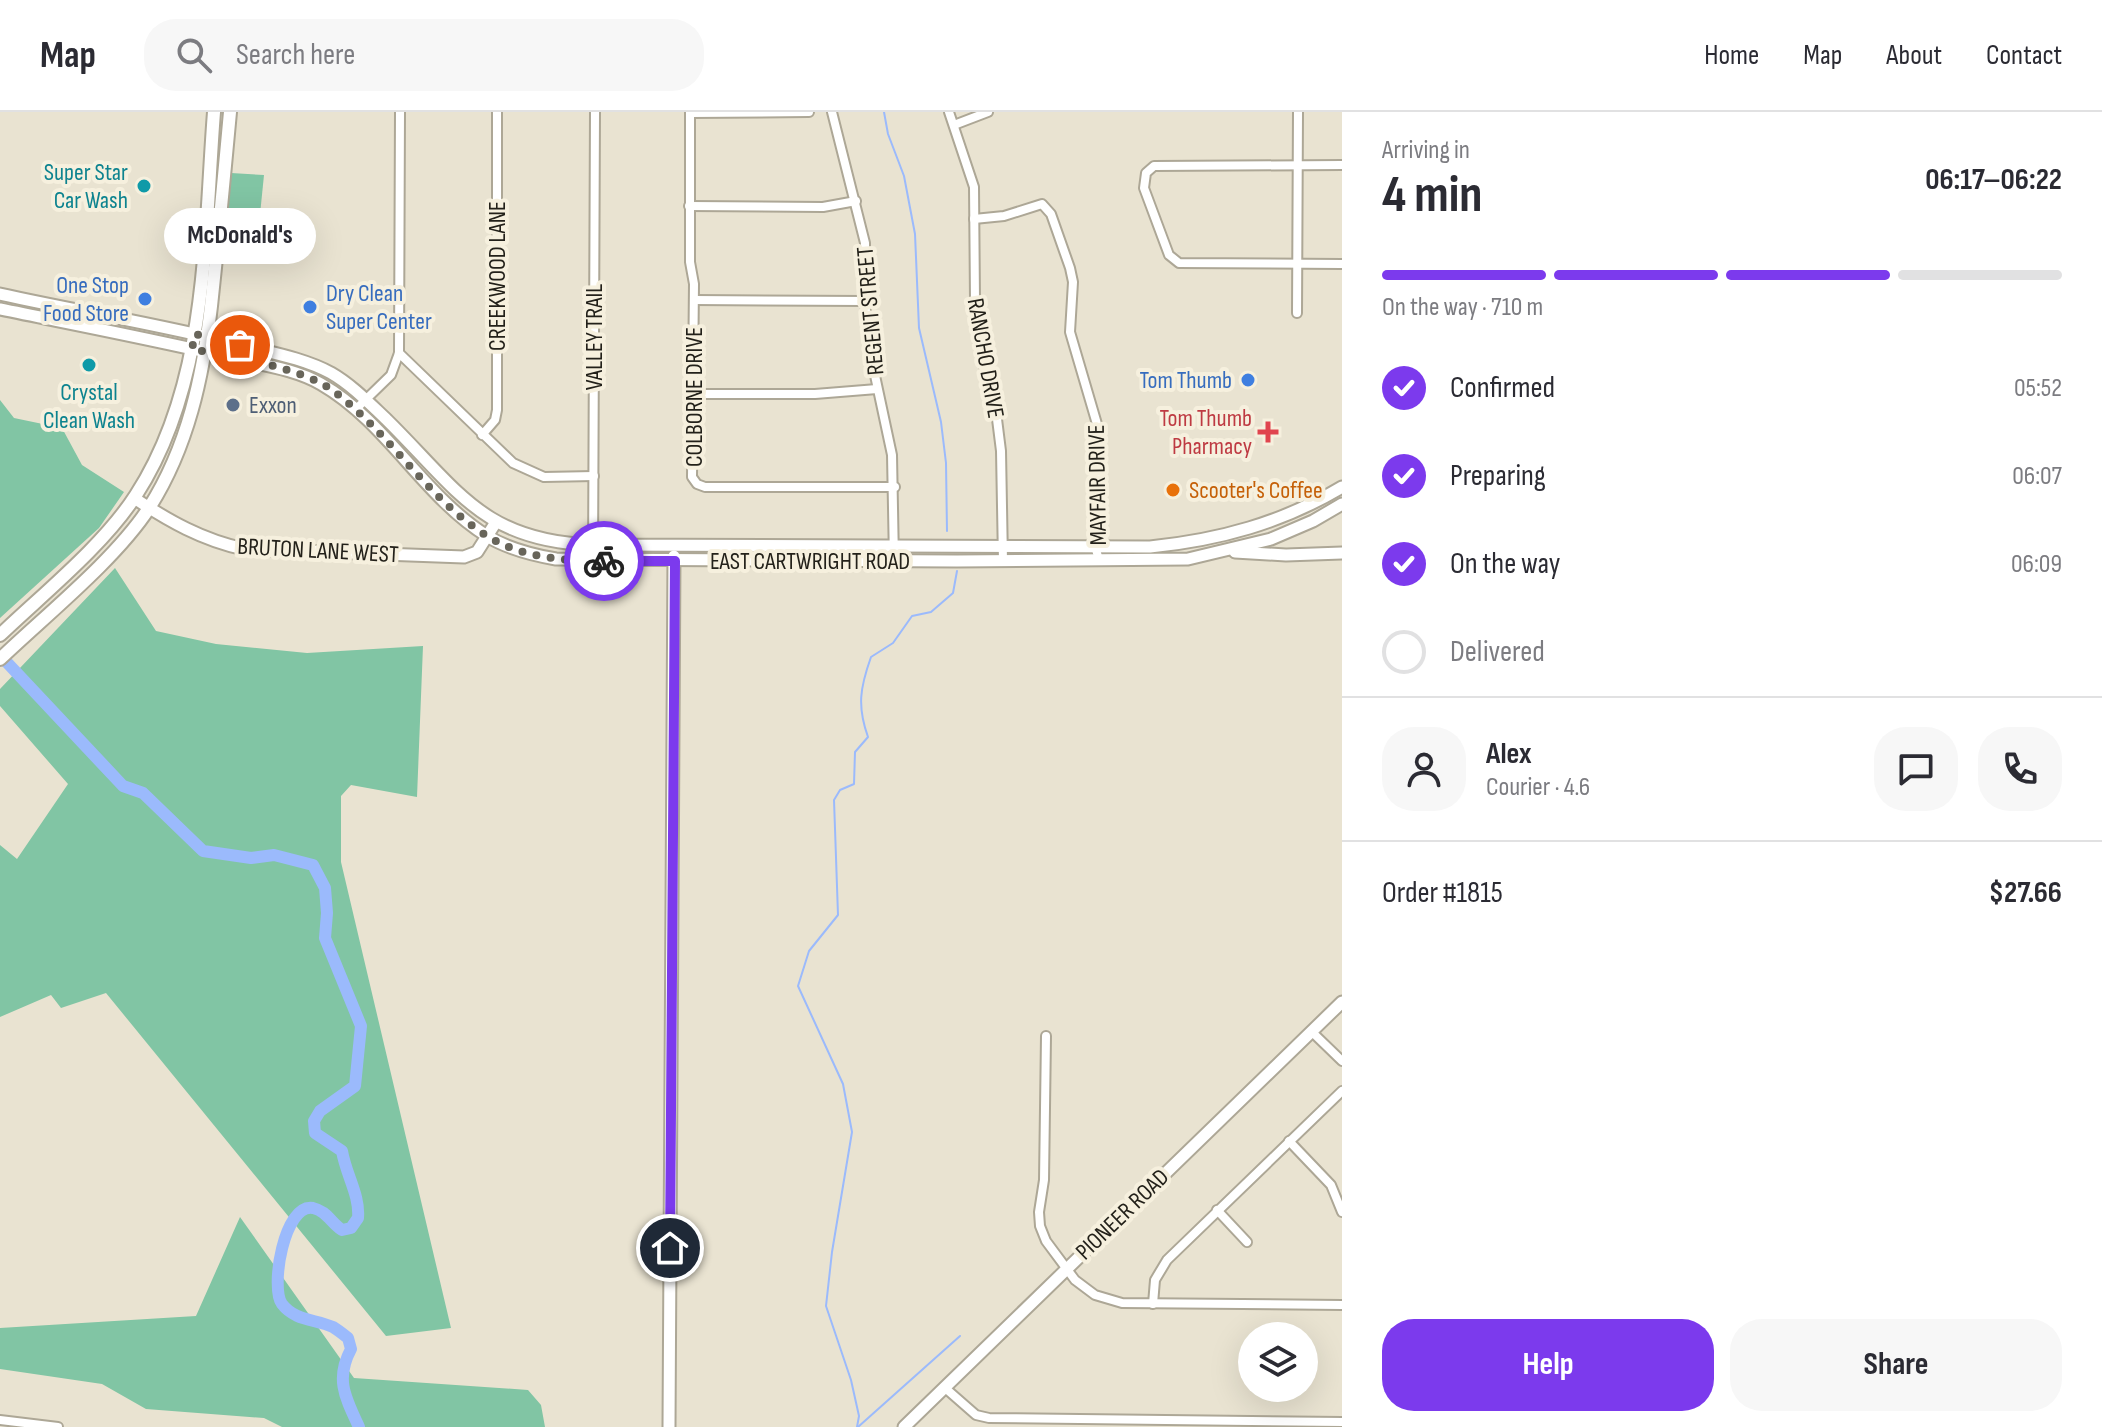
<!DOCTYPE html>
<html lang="en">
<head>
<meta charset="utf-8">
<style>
	:root { --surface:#fff; --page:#f7f7f7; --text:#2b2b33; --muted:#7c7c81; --line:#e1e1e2; --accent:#7c3aed }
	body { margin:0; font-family:"Sofia Sans Condensed",sans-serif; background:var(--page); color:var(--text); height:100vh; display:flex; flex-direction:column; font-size:30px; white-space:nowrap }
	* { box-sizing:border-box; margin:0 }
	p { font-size:26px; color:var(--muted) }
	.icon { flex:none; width:44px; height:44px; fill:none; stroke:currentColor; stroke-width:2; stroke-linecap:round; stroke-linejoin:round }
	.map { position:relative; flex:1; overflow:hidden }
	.drawer { display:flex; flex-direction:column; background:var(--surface); width:760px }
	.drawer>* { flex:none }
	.tools { position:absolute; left:1238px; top:1210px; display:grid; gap:16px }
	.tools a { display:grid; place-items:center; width:80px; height:80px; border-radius:50%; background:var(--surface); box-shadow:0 8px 32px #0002; font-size:40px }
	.pin { position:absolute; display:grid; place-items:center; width:68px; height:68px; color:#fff; margin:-34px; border:4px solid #fff; border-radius:50%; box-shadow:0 2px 8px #0007 }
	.courier { position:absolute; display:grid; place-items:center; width:80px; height:80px; margin:-40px; border:6px solid #7c3aed; border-radius:50%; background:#fff; color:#222; box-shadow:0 2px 10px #0007 }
	.bubble { position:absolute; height:56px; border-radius:28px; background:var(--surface); box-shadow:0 8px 32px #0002; font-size:26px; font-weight:700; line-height:56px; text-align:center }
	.head em { font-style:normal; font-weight:700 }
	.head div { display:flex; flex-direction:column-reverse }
	.head { display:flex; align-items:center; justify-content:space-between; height:136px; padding:0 40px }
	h1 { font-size:52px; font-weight:700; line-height:60px }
	.bar { display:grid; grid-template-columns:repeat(4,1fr); gap:12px 8px; align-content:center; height:96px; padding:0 40px }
	.bar i { height:10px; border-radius:6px; background:var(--line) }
	.bar .selected { background:var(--accent) }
	.bar p { grid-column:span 4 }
	.line { display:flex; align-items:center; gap:20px; padding:0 40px; border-top:2px solid var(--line) }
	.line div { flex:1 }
	.round { display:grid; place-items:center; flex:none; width:84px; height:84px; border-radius:32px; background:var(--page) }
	ol { padding:0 40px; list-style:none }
	li { display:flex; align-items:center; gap:24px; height:88px }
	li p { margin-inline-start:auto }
	li .icon { padding:8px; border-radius:50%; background:var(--accent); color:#fff; stroke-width:4 }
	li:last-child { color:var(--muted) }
	li i { width:44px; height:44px; border:4px solid var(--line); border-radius:50% }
	.cta { display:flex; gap:16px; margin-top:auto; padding:16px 40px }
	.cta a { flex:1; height:92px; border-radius:32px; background:var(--accent); color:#fff; font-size:32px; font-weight:700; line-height:92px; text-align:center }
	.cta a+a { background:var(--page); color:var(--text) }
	header { display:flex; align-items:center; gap:48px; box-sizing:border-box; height:112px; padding:0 40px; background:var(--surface); border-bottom:2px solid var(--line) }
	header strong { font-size:38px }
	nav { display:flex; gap:44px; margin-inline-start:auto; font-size:28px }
	.search { width:560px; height:72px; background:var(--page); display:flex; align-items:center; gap:20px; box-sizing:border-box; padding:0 28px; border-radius:32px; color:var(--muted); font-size:30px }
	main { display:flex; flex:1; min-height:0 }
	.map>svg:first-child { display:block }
	.green { fill:#81c5a4 }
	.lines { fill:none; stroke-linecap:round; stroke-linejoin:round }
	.stream { stroke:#9bbafc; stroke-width:2 }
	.river { stroke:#9bbafc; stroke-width:12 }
	.street-casing { stroke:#ada796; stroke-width:12 }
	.secondary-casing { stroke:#ada796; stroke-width:15 }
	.primary-casing { stroke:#ada796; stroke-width:16 }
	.street { stroke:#fff; stroke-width:8 }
	.secondary { stroke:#fff; stroke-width:11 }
	.primary { stroke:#fff; stroke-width:12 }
	.done { stroke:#68655a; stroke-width:8; stroke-dasharray:0 14.4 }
	.route { stroke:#7c3aed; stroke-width:10 }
	.culture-dot { fill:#0f9aa8; stroke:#f6f0de; stroke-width:3 }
	.shop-dot { fill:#3f7fe0; stroke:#f6f0de; stroke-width:3 }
	.service-dot { fill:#5c6f8a; stroke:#f6f0de; stroke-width:3 }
	.health-dot { fill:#e0444e; stroke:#f6f0de; stroke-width:3 }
	.food-dot { fill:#e8710a; stroke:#f6f0de; stroke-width:3 }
	.labels { text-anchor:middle; stroke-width:8; stroke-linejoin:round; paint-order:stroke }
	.culture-label { font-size:24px; fill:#0d838f; stroke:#f6f0de; text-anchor:end }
	.street-label { font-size:24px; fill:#23211a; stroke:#f6f0de }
	.shop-label { font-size:24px; fill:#366cbe; stroke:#f6f0de; text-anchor:end }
	.service-label { font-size:24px; fill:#4e5e75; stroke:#f6f0de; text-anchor:start }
	.health-label { font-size:24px; fill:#be3a42; stroke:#f6f0de; text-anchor:end }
	.food-label { font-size:24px; fill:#c56008; stroke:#f6f0de; text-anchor:start }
</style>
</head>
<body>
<header>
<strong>Map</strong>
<div class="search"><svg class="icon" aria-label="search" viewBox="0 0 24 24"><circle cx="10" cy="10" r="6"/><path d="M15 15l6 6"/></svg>Search here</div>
<nav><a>Home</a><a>Map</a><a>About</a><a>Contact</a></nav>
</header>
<main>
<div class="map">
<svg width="1342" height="1315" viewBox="0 0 1342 1315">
	<rect width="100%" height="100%" fill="#e9e3d1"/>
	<g class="green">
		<path d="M 231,61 L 264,63 L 257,132 L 225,128 Z"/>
		<path d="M 0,288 L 14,306 L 62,316 L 82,353 L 124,380 L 99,416 L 0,506 Z"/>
		<path d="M 115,456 L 156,519 L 216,532 L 307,541 L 423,534 L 417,685 L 351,673 L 341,684 L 341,750 L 451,1216 L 386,1224 L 106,881 L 61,896 L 51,883 L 0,905 L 0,733 L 17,747 L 68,672 L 0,594 L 0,577 Z"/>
		<path d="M 240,1105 L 354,1266 L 528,1278 L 541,1293 L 545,1315 L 282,1315 L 264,1306 L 146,1297 L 102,1272 L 0,1257 L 0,1216 L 196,1204 Z"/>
	</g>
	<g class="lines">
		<g class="stream">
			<path d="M 884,0 L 888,22 L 904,64 L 915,122 L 919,216 L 941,310 L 946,351 L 947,419"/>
			<path d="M 857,1315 L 859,1304 L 851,1268 L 826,1194 L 832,1140 L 852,1020 L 843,972 L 798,874 L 809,839 L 838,803 L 834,688 L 840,678 L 854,672 L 855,640 L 868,625 C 857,594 860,576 871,545 L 893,531 L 912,504 L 931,500 L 953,481 L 957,459"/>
			<path d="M 858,1315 L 960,1224"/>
		</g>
		<path class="river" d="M 0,543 L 123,674 L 143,681 L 203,739 L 251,746 L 274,743 L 313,753 L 325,776 L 327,801 L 325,826 L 361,914 L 355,974 L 320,999 L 314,1009 L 315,1021 L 342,1039 C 346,1063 360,1083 358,1106 L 351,1116 L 342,1118 C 331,1111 327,1099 313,1096 C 284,1091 270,1176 282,1192 C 295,1209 315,1207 333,1215 C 338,1218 343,1222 348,1226 L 351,1237 C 335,1267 345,1285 359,1315"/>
		<g class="street-casing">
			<g id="street">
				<path d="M 690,0 L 690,150 L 694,172 L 692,365 L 697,372 L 705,375 L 895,375"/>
				<path d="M 832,0 L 865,131 L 865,189 L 870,240 L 892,343 L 894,449"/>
				<path d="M 949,0 L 974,75 L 975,188 L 979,234 L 997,307 L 1001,339 L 1003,449"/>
				<path d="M 690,1 L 809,0"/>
				<path d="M 954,13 L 988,0"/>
				<path d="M 1342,53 L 1154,54 L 1146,61 L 1144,76 L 1169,143 L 1179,151 L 1342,152"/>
				<path d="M 689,94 L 823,95 L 856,89"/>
				<path d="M 974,107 L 1004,104 L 1042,92 L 1051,102 L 1070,156 L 1073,170 L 1070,220 L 1097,312 L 1095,434 L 1099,448"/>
				<path d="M 694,188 L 865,189"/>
				<path d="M 1297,201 L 1298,0"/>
				<path d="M 399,241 L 513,351 L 544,365 L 594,364"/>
				<path d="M 693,282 L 815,282 L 877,277"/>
				<path d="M 355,298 L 391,263 L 399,241 L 400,0"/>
				<path d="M 482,323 L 495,308 L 497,298 L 497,0"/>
				<path d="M 593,449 L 595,0"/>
				<path d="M 1311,919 L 1342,949"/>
				<path d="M 1046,924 L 1044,1068 L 1039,1100 L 1040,1114 L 1046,1129 L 1075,1168 L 1095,1183 L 1122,1191 L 1342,1193"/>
				<path d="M 1289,1029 L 1331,1073 L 1342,1100"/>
				<path d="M 1217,1098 L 1247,1130"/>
				<path d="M 1153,1192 L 1155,1168 L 1167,1148 L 1342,979"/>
				<path d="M 944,1275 L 976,1303 L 989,1306 L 1342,1310"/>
				<path d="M 0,1308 L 58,1315"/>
			</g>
		</g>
		<g class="secondary-casing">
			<g id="secondary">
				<path d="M 0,182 C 81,200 164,213 245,234 C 273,241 305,247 331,261 C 352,273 370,292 387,308 C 458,378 483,429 592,433 L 1150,435 C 1219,428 1282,411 1342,375"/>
				<path d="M 0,197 C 78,213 156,228 233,246 C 262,253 295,257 321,272 C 387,310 423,384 487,424 C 508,437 533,443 556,447 L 957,449 L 1188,447 L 1271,427 L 1313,409 L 1342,392"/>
				<path d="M 134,386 C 169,409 202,428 244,437 L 464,445 L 477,440 L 496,410"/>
				<path d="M 1235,440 L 1286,443 L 1342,441"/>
				<path d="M 669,1315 L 674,444"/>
				<path d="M 904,1315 L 1342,890"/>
			</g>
		</g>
		<g class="primary-casing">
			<g id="primary">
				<path d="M 0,523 C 43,482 104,433 136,383 C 208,272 204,128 214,0"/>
				<path d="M 0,547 C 46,503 115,448 149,396 C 188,335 203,264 211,194 C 218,129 224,65 230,0"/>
			</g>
		</g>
		<use href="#street" class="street"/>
		<use href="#secondary" class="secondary"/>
		<use href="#primary" class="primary"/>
	</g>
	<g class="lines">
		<path class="done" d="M 240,233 L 195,222 L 192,237 C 232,245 300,255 332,278 C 389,320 427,386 487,424 C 522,446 564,449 604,449"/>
		<path class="route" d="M 604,449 L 675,449 L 670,1136"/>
	</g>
	<g class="culture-dot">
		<circle cx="144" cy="74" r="8"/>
		<circle cx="89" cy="253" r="8"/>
	</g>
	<g class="shop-dot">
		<circle cx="145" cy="187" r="8"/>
		<circle cx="310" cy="195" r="8"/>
		<circle cx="1248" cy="268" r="8"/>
	</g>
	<circle class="service-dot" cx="233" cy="293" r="8"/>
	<path class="health-dot" d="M1264 308h8v8h8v8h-8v8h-8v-8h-8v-8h8z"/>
	<circle class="food-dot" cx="1173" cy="378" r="8"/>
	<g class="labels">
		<g class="culture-label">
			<text x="128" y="68">Super Star<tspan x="128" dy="28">Car Wash</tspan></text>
			<text x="89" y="288" text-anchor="middle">Crystal<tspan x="89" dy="28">Clean Wash</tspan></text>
		</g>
		<g class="street-label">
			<text transform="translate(497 164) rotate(-90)" y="8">CREEKWOOD LANE</text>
			<text transform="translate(870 199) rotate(-95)" y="8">REGENT STREET</text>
			<text transform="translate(594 225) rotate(-90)" y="8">VALLEY TRAIL</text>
			<text transform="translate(986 246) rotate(80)" y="8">RANCHO DRIVE</text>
			<text transform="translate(694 285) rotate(-90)" y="8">COLBORNE DRIVE</text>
			<text transform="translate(1097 373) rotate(-91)" y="8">MAYFAIR DRIVE</text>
			<text transform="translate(318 438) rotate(3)" y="8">BRUTON LANE WEST</text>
			<text x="810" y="457">EAST CARTWRIGHT ROAD</text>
			<text transform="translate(1122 1102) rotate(-44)" y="8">PIONEER ROAD</text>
		</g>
		<g class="shop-label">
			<text x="129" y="181">One Stop<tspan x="129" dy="28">Food Store</tspan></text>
			<text x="326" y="189" text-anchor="start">Dry Clean<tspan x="326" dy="28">Super Center</tspan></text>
			<text x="1232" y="276">Tom Thumb</text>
		</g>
		<g class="service-label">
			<text x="249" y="301">Exxon</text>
		</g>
		<g class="health-label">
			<text x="1252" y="314">Tom Thumb<tspan x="1252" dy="28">Pharmacy</tspan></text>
		</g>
		<g class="food-label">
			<text x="1189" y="386">Scooter's Coffee</text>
		</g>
	</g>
</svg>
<div class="tools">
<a><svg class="icon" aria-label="layers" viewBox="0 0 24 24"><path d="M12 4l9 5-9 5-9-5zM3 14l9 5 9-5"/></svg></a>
</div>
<div class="pin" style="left:240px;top:233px;background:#ea580c"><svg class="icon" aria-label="bag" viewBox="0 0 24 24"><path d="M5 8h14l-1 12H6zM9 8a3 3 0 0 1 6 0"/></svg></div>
<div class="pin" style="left:670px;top:1136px;background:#1f2937"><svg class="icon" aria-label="home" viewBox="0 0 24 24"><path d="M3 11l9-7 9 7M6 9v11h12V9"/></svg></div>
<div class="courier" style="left:604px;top:449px"><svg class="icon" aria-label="bike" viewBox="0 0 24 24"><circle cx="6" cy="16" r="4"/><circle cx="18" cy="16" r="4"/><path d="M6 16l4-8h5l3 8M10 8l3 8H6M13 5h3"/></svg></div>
<div class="bubble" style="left:164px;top:96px;width:152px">McDonald's</div>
</div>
<section class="drawer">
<div class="head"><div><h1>4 min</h1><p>Arriving in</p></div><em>06:17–06:22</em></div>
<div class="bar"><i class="selected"></i><i class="selected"></i><i class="selected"></i><i></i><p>On the way · 710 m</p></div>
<ol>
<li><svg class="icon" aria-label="check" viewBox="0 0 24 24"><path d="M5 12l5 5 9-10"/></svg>Confirmed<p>05:52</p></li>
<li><svg class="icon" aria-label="check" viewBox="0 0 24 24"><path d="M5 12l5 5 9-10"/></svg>Preparing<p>06:07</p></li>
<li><svg class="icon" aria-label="check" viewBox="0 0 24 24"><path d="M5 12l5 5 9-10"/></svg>On the way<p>06:09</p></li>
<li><i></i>Delivered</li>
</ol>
<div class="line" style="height:144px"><a class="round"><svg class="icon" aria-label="person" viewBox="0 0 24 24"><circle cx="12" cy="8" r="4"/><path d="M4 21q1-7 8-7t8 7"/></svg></a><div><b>Alex</b><p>Courier · 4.6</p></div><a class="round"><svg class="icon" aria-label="chat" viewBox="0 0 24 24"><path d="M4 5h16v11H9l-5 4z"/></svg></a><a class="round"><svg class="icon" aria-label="phone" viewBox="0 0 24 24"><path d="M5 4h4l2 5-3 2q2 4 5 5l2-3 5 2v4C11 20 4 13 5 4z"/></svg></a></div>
<div class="line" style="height:104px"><div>Order #1815</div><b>$27.66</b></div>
<div class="cta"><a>Help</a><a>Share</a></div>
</section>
</main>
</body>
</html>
